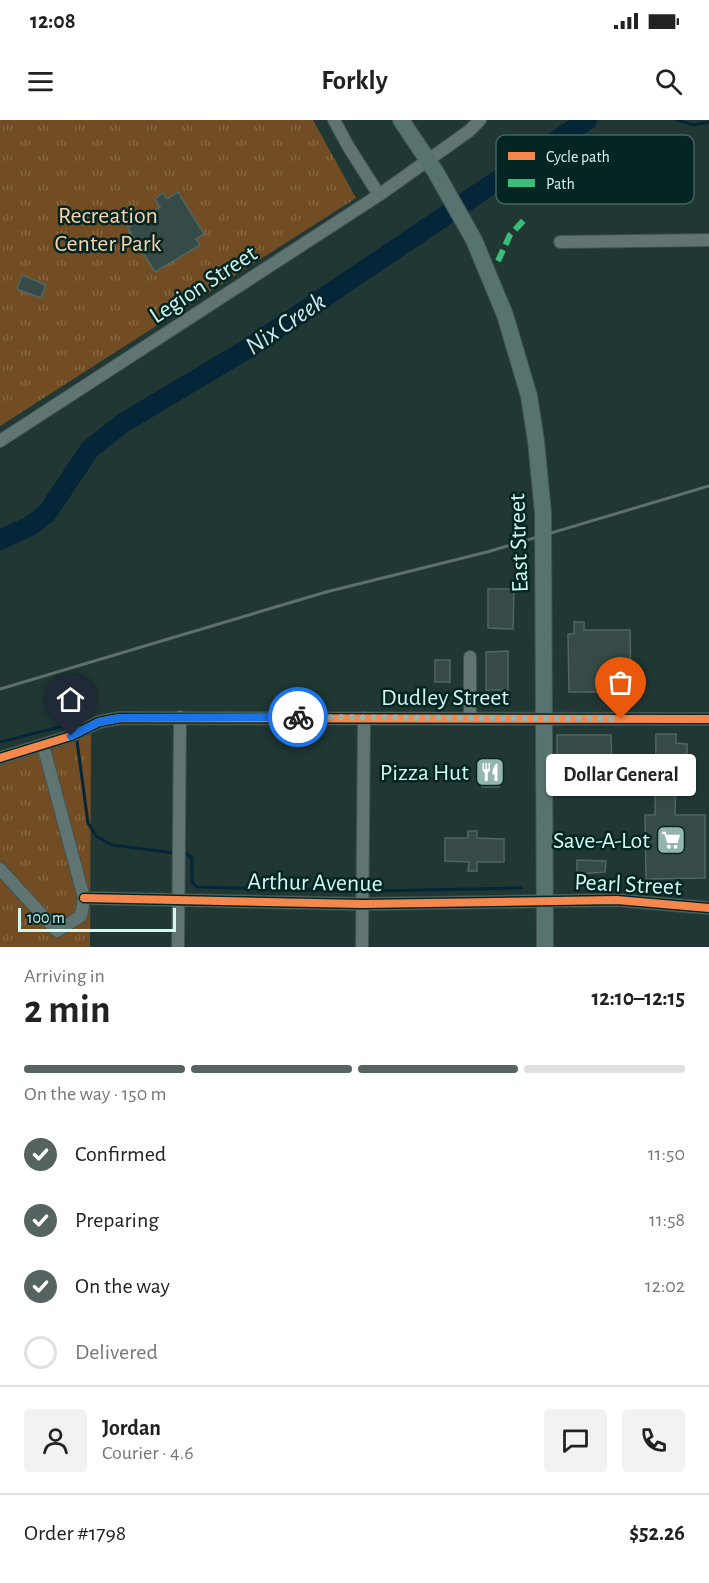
<!DOCTYPE html>
<html lang="en">
<head>
<meta charset="utf-8">
<style>
	:root { --surface:#fff; --page:#f2f2f2; --text:#222; --muted:#767676; --line:#e0e0e0; --accent:#556461 }
	body { margin:0; font-family:"Alegreya Sans",sans-serif; background:var(--page); color:var(--text); height:100vh; display:flex; flex-direction:column; font-size:22px; white-space:nowrap }
	* { box-sizing:border-box; margin:0 }
	p { font-size:20px; color:var(--muted) }
	.icon { flex:none; width:33px; height:33px; fill:none; stroke:currentColor; stroke-width:2; stroke-linecap:round; stroke-linejoin:round }
	.map { position:relative; height:827px; overflow:hidden }
	.side { display:flex; flex-direction:column; background:var(--surface); flex:1 }
	.side>* { flex:none }
	.scale { position:absolute; left:18px; bottom:15px; width:158px; box-sizing:border-box; padding-left:6px; border:3px solid #d3f8f1; border-top:0; font-size:16px; line-height:21px; white-space:nowrap; color:#d3f8f1; -webkit-text-stroke:4px #042521; paint-order:stroke }
	.pin { position:absolute; display:grid; place-items:center; width:51px; height:51px; color:#fff; margin:-62px -26px; border-radius:50% 50% 50% 0; rotate:-45deg; box-shadow:0 0 6px #0007 }
	.pin .icon { rotate:45deg }
	.courier { position:absolute; display:grid; place-items:center; width:60px; height:60px; margin:-30px; border:4px solid #1a73e8; border-radius:50%; background:#fff; color:#222; box-shadow:0 2px 8px #0007 }
	.bubble { position:absolute; height:42px; border-radius:6px; background:var(--surface); box-shadow:0 2px 4px #0004; font-size:20px; font-weight:700; line-height:42px; text-align:center }
	.overview em { font-style:normal; font-weight:700 }
	.overview div { display:flex; flex-direction:column-reverse }
	.overview { display:flex; align-items:center; justify-content:space-between; height:102px; padding:0 24px }
	h1 { font-size:39px; font-weight:700; line-height:45px }
	.bar { display:grid; grid-template-columns:repeat(4,1fr); gap:9px 6px; align-content:center; height:72px; padding:0 24px }
	.bar i { height:8px; border-radius:4px; background:var(--line) }
	.bar .active { background:var(--accent) }
	.bar p { grid-column:span 4 }
	.line { display:flex; align-items:center; gap:15px; padding:0 24px; border-top:2px solid var(--line) }
	.line div { flex:1 }
	.round { display:grid; place-items:center; flex:none; width:63px; height:63px; border-radius:6px; background:var(--page) }
	ol { padding:0 24px; list-style:none }
	li { display:flex; align-items:center; gap:18px; height:66px }
	li p { margin-inline-start:auto }
	li .icon { padding:6px; border-radius:50%; background:var(--accent); color:#fff; stroke-width:4 }
	li:last-child { color:var(--muted) }
	li i { width:33px; height:33px; border:3px solid var(--line); border-radius:50% }
	.status { display:flex; justify-content:space-between; align-items:center; height:42px; padding:0 30px; background:var(--surface); direction:ltr }
	.status svg { height:16px; fill:currentColor }
	header { display:flex; justify-content:space-between; align-items:center; height:78px; padding:0 24px; background:var(--surface); font-size:27px; font-weight:700 }
	.map>svg:first-child { display:block }
	.park { fill:url(#park-tufts) }
	.lines { fill:none; stroke-linecap:round; stroke-linejoin:round }
	.stream { stroke:#052539; stroke-width:3 }
	.river { stroke:#052539; stroke-width:20 }
	.building { fill:#364b48; stroke:#4e6763; stroke-width:1.5 }
	.minor-casing { stroke:#3e5451; stroke-width:14 }
	.major-casing { stroke:#3e5451; stroke-width:18 }
	.minor { stroke:#607572; stroke-width:12 }
	.major { stroke:#577370; stroke-width:16 }
	.rail { stroke:#5d706e; stroke-width:3 }
	.quiet { stroke:#3abd76; stroke-width:6; stroke-dasharray:12 6; stroke-linecap:butt }
	.cycleway-casing { stroke:#042521; stroke-width:11 }
	.cycleway { stroke:#f5874c; stroke-width:8 }
	.done { stroke:#94b4af; stroke-width:6; stroke-dasharray:0 10.8 }
	.route { stroke:#1a73e8; stroke-width:8 }
	.labels { text-anchor:middle; stroke-width:5; stroke-linejoin:round; paint-order:stroke }
	.park-label { font-size:24px; fill:#fbd0ab; stroke:#042521 }
	.street-label { font-size:24px; fill:#d3f8f1; stroke:#042521 }
	.poi-label { font-size:24px; fill:#d3f8f1; stroke:#042521; text-anchor:end }
	.water-label { font-size:26px; font-style:italic; fill:#cfe5f8; stroke:#042521 }
	.key { fill:#042521; stroke:#42645f; stroke-width:1.5 }
	.key-label { font-size:16px; fill:#d3f8f1 }
</style>
</head>
<body>
<div class="status"><b>12:08</b><svg viewBox="0 0 49 12"><path d="M0 12V9h3v3zM5 12V6h3v6zM10 12V3h3v9zM15 12V0h3v12zM26 1h20v11H26zM47 4h2v5h-2z"/></svg></div>
<header><svg class="icon" aria-label="menu" viewBox="0 0 24 24"><path d="M4 6h16M4 12h16M4 18h16"/></svg>Forkly<svg class="icon" aria-label="search" viewBox="0 0 24 24"><circle cx="10" cy="10" r="6"/><path d="M15 15l6 6"/></svg></header>
<div class="map">
<svg width="709" height="827" viewBox="0 0 709 827">
	<defs>
		<pattern id="park-tufts" width="24" height="20" patternUnits="userSpaceOnUse" patternTransform="scale(1.5)"><rect width="24" height="20" fill="#724d23"/><path d="M3 7l-1-3M5 7V3M7 7l1-3M15 17l-1-3M17 17v-4M19 17l1-3" fill="none" stroke="#856743"/></pattern>
	</defs>
	<rect width="100%" height="100%" fill="#203734"/>
	<g class="park">
		<path d="M 0,0 L 313,0 L 356,78 L 0,306 Z"/>
		<path d="M 91,614 L 90,827 L 0,827 L 0,644 Z"/>
	</g>
	<g class="lines">
		<g class="stream">
			<path d="M 677,0 L 694,5 L 709,2"/>
			<path d="M 77,621 L 88,703 L 96,716 L 112,725 L 174,733"/>
			<path d="M 0,622 L 67,605"/>
			<path d="M 187,734 L 192,738 L 192,762 L 197,767 L 355,771"/>
			<path d="M 370,771 L 521,768"/>
		</g>
		<path class="river" d="M 0,420 L 30,406 L 47,393 L 90,329 L 123,303 L 252,226 L 587,0"/>
	</g>
	<g class="building">
		<path d="M 178,72 L 204,114 L 196,119 L 200,125 L 155,152 L 128,108 L 160,87 L 155,79 L 163,73 L 167,79 Z"/>
		<path d="M 22,155 L 46,165 L 41,178 L 17,169 Z"/>
		<path d="M 488,469 L 514,469 L 513,509 L 488,508 Z"/>
		<path d="M 574,502 L 584,502 L 584,510 L 630,510 L 631,572 L 569,572 L 568,514 L 574,514 Z"/>
		<path d="M 508,531 L 508,570 L 486,570 L 486,532 Z"/>
		<rect x="435" y="540" width="15" height="22"/>
		<path d="M 656,614 L 676,614 L 676,623 L 687,624 L 687,653 L 676,653 L 675,695 L 705,695 L 705,758 L 646,759 L 645,695 L 655,695 Z"/>
		<path d="M 557,615 L 611,615 L 612,647 L 557,647 Z"/>
		<rect x="482" y="643" width="17" height="24"/>
		<path d="M 468,711 L 477,711 L 477,718 L 504,719 L 504,742 L 477,742 L 477,751 L 468,751 L 469,742 L 445,741 L 445,718 L 468,718 Z"/>
		<path d="M 577,740 L 606,741 L 605,752 L 577,754 Z"/>
	</g>
	<g class="lines">
		<g class="minor-casing">
			<g id="minor">
				<path d="M 334,0 L 348,26 L 379,75"/>
				<path d="M 560,122 L 709,120"/>
				<path d="M 0,321 L 379,75 L 469,11 L 480,0"/>
				<path d="M 470,598 L 470,537"/>
				<path d="M 0,638 L 71,616 L 99,602 L 120,598 L 709,599"/>
				<path d="M 0,749 L 57,811 L 81,796 L 84,778 L 43,625"/>
				<path d="M 84,778 L 362,784 L 617,780 L 709,788"/>
				<path d="M 178,827 L 180,597"/>
				<path d="M 362,827 L 364,598"/>
			</g>
		</g>
		<g class="major-casing">
			<path id="major" d="M 401,0 L 435,51 L 474,120 L 505,195 L 529,276 L 536,321 L 543,393 L 545,827"/>
		</g>
		<use href="#minor" class="minor"/>
		<use href="#major" class="major"/>
		<path class="rail" d="M 0,569 L 326,472 L 487,432 L 709,366"/>
		<path class="quiet" d="M 498,141 L 510,115 L 527,97"/>
		<g class="cycleway-casing">
			<g id="cycleway">
				<path d="M 0,638 L 71,616 L 99,602 L 120,598 L 709,599"/>
				<path d="M 84,778 L 362,784 L 617,780 L 709,788"/>
			</g>
		</g>
		<use href="#cycleway" class="cycleway"/>
	</g>
	<g class="lines">
		<path class="done" d="M 298,597 L 621,599"/>
		<path class="route" d="M 71,616 L 99,602 L 120,598 L 298,597"/>
	</g>
	<defs>
		<g id="restaurant-square" transform="scale(1.5)"><rect x="-9" y="-9" width="18" height="18" rx="4" fill="#94b4af" stroke="#042521"/><path d="M-5-6h1v4h1v-4h1v4h1v-4h1v5L-1.5 .5V6h-2V.5L-5-1ZM5-6V6H3V1.5H1.5Q1.5-4 5-6Z" fill="#fff"/></g>
		<g id="supermarket-square" transform="scale(1.5)"><rect x="-9" y="-9" width="18" height="18" rx="4" fill="#94b4af" stroke="#042521"/><path d="M-6-5.5h2.5l.6 2H6L4.5 2H-2.5L-4.4-4H-6ZM-1.5 3.2a1.3 1.3 0 1 0 .1 0ZM3 3.2a1.3 1.3 0 1 0 .1 0Z" fill="#fff"/></g>
	</defs>
	<g fill-rule="evenodd">
		<use href="#restaurant-square" x="490" y="652"/>
		<use href="#supermarket-square" x="671" y="720"/>
	</g>
	<g class="labels">
		<g class="park-label">
			<text x="108" y="103">Recreation<tspan x="108" dy="28">Center Park</tspan></text>
		</g>
		<g class="street-label">
			<text transform="translate(203 164) rotate(-33)" y="8">Legion Street</text>
			<text transform="translate(518 423) rotate(-92)" y="8">East Street</text>
			<text x="445" y="585">Dudley Street</text>
			<text transform="translate(315 762) rotate(1)" y="8">Arthur Avenue</text>
			<text transform="translate(628 764) rotate(3)" y="8">Pearl Street</text>
		</g>
		<g class="poi-label">
			<text x="469" y="660">Pizza Hut</text>
			<text x="650" y="728">Save-A-Lot</text>
		</g>
		<g class="water-label">
			<text transform="translate(285 203) rotate(-34)" y="9">Nix Creek</text>
		</g>
	</g>
	<rect x="496" y="15" width="198" height="69" rx="9" class="key"/>
	<rect x="508" y="32" width="27" height="8" fill="#f5874c"/>
	<rect x="508" y="59" width="27" height="8" fill="#3abd76"/>
	<g class="key-label">
		<text x="546" y="42">Cycle path</text>
		<text x="546" y="69">Path</text>
	</g>
</svg>
<div class="scale">100 m</div>
<div class="pin" style="left:621px;top:599px;background:#ea580c"><svg class="icon" aria-label="bag" viewBox="0 0 24 24"><path d="M5 8h14l-1 12H6zM9 8a3 3 0 0 1 6 0"/></svg></div>
<div class="pin" style="left:71px;top:616px;background:#1f2937"><svg class="icon" aria-label="home" viewBox="0 0 24 24"><path d="M3 11l9-7 9 7M6 9v11h12V9"/></svg></div>
<div class="courier" style="left:298px;top:597px"><svg class="icon" aria-label="bike" viewBox="0 0 24 24"><circle cx="6" cy="16" r="4"/><circle cx="18" cy="16" r="4"/><path d="M6 16l4-8h5l3 8M10 8l3 8H6M13 5h3"/></svg></div>
<div class="bubble" style="left:546px;top:634px;width:150px">Dollar General</div>
</div>
<section class="side">
<div class="overview"><div><h1>2 min</h1><p>Arriving in</p></div><em>12:10–12:15</em></div>
<div class="bar"><i class="active"></i><i class="active"></i><i class="active"></i><i></i><p>On the way · 150 m</p></div>
<ol>
<li><svg class="icon" aria-label="check" viewBox="0 0 24 24"><path d="M5 12l5 5 9-10"/></svg>Confirmed<p>11:50</p></li>
<li><svg class="icon" aria-label="check" viewBox="0 0 24 24"><path d="M5 12l5 5 9-10"/></svg>Preparing<p>11:58</p></li>
<li><svg class="icon" aria-label="check" viewBox="0 0 24 24"><path d="M5 12l5 5 9-10"/></svg>On the way<p>12:02</p></li>
<li><i></i>Delivered</li>
</ol>
<div class="line" style="height:108px"><a class="round"><svg class="icon" aria-label="person" viewBox="0 0 24 24"><circle cx="12" cy="8" r="4"/><path d="M4 21q1-7 8-7t8 7"/></svg></a><div><b>Jordan</b><p>Courier · 4.6</p></div><a class="round"><svg class="icon" aria-label="chat" viewBox="0 0 24 24"><path d="M4 5h16v11H9l-5 4z"/></svg></a><a class="round"><svg class="icon" aria-label="phone" viewBox="0 0 24 24"><path d="M5 4h4l2 5-3 2q2 4 5 5l2-3 5 2v4C11 20 4 13 5 4z"/></svg></a></div>
<div class="line" style="height:78px"><div>Order #1798</div><b>$52.26</b></div>
</section>
</body>
</html>
